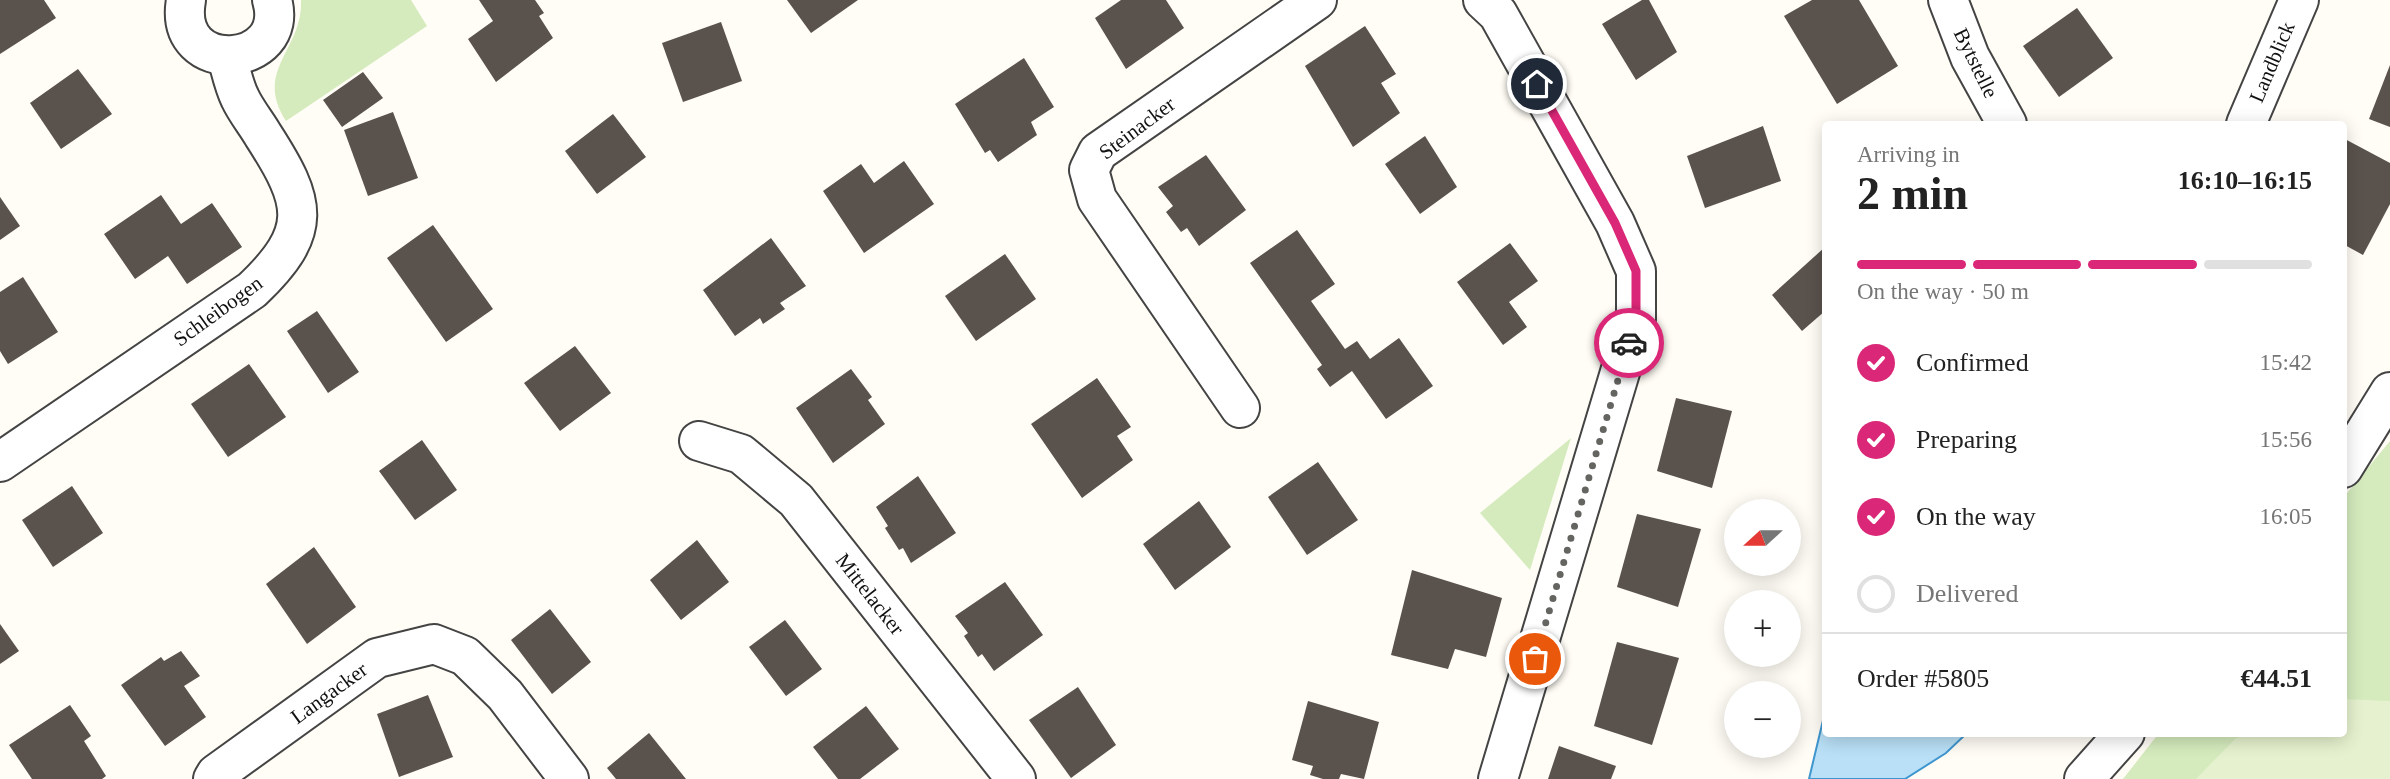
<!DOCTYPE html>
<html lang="en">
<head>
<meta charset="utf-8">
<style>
	:root { --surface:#fff; --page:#f6f6f6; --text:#222; --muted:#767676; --line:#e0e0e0; --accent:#db2777 }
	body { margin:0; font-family:"Times New Roman",serif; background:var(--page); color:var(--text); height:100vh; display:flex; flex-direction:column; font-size:26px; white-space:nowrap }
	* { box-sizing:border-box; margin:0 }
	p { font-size:23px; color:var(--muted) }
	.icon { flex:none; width:38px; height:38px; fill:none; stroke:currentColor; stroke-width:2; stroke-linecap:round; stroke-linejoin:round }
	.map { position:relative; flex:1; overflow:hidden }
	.drawer { position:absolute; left:1822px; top:121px; width:525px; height:616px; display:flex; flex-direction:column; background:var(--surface); border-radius:7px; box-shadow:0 4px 18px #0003 }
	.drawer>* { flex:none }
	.needle { width:46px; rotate:249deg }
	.buttons { position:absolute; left:1724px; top:499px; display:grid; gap:14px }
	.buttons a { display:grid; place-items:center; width:77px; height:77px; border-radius:50%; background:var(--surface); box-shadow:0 4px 18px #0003; font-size:35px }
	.pin { position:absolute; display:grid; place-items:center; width:60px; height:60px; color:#fff; margin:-30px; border:4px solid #fff; border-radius:50%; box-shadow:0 2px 7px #0007 }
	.courier { position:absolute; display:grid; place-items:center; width:70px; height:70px; margin:-35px; border:5px solid #db2777; border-radius:50%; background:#fff; color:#222; box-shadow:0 2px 9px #0007 }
	.overview em { font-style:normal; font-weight:700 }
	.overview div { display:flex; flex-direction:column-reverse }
	.overview { display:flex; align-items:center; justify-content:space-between; height:119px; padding:0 35px }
	h1 { font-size:46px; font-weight:700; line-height:52px }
	.bar { display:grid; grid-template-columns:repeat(4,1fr); gap:10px 7px; align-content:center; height:84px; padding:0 35px }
	.bar i { height:9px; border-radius:5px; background:var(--line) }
	.bar .on { background:var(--accent) }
	.bar p { grid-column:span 4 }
	.line { display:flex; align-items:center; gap:18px; padding:0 35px; border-top:2px solid var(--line) }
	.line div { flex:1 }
	ol { padding:0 35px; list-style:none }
	li { display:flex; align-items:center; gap:21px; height:77px }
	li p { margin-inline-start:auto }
	li .icon { padding:7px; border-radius:50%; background:var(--accent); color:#fff; stroke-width:4 }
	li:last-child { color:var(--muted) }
	li i { width:38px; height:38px; border:4px solid var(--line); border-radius:50% }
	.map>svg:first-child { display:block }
	.green { fill:#d5ebbd }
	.pitch { fill:#e6f2cf }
	.water { fill:#b9e0f7; stroke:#3f96cf; stroke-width:2 }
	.building { fill:#5a524d }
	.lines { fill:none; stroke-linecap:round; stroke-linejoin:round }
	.minor-casing { stroke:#444; stroke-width:42 }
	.minor { stroke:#fff; stroke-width:38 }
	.done { stroke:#646461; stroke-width:7; stroke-dasharray:0 12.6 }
	.route { stroke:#db2777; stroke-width:9 }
	.labels { text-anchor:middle; stroke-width:7; stroke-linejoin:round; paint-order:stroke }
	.street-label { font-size:21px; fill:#111; stroke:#fff }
</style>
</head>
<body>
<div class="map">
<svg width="2390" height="779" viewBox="0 0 2390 779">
	<rect width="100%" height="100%" fill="#fffdf5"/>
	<g class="green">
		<path d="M 301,0 L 411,0 L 427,26 L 286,121 C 253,70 303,50 301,0 Z"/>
		<path d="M 1571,438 L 1530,570 L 1480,513 Z"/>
		<path d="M 2390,441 L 2390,779 L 2123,779 L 2159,733 L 2343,733 L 2343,498 Z"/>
	</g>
	<path class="pitch" d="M 2343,699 L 2390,701 L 2390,779 L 2196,779 L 2235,739 L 2247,733 L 2343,733 Z"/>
	<path class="water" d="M 1825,712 L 1825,733 L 1967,733 L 1946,753 L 1905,779 L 1809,779 Z"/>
	<g class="building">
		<path d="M 0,0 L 44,0 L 56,18 L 0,54 Z"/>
		<path d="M 479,0 L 535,0 L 544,13 L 539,16 L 553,38 L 496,82 L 468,39 L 493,21 Z"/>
		<path d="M 787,0 L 858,0 L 811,33 Z"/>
		<path d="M 1121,0 L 1166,0 L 1184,28 L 1126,69 L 1095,18 Z"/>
		<path d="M 1642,0 L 1649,0 L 1677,52 L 1636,80 L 1602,24 Z"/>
		<path d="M 1812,0 L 1859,0 L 1898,66 L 1837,104 L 1784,16 Z"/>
		<path d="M 2077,8 L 2113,58 L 2059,97 L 2023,46 Z"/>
		<path d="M 721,22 L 742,81 L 683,102 L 662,43 Z"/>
		<path d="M 1365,26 L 1396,74 L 1381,83 L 1400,113 L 1353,147 L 1305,66 Z"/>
		<path d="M 1024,58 L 1054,107 L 1031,122 L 1037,135 L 998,162 L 990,150 L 985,153 L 955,104 Z"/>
		<path d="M 2390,65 L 2390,127 L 2369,119 Z"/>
		<path d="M 78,69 L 112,114 L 61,149 L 30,103 Z"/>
		<path d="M 363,72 L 383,98 L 342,127 L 323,100 Z"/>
		<path d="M 393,112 L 418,178 L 368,196 L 344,130 Z"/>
		<path d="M 613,114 L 646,157 L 597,194 L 565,151 Z"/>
		<path d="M 1763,126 L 1781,181 L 1705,208 L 1687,156 Z"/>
		<path d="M 1425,136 L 1457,187 L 1420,214 L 1385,164 Z"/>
		<path d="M 2343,138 L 2390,163 L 2390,204 L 2363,255 L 2343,244 Z"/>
		<path d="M 1206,155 L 1246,210 L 1199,246 L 1187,228 L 1181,232 L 1166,212 L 1173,206 L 1158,187 Z"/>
		<path d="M 904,161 L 934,204 L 864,253 L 823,191 L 861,164 L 874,183 Z"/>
		<path d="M 161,195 L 181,224 L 212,203 L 242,247 L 187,284 L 168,256 L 135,279 L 104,234 Z"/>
		<path d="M 0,197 L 20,226 L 0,240 Z"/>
		<path d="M 433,225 L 493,309 L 446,342 L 387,258 Z"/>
		<path d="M 1297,230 L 1335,284 L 1311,301 L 1345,349 L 1357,341 L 1370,359 L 1399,338 L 1433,386 L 1386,419 L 1352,371 L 1330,387 L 1317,369 L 1322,365 L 1250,263 Z"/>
		<path d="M 771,238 L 806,286 L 780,303 L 785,309 L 763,324 L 760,318 L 735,336 L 703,290 Z"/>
		<path d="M 1510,243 L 1538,281 L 1509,302 L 1527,327 L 1503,345 L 1457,282 Z"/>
		<path d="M 1825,247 L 1825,311 L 1802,331 L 1772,295 Z"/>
		<path d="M 1005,254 L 1036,299 L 976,341 L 945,296 Z"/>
		<path d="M 23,277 L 58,332 L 8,364 L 0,351 L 0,292 Z"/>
		<path d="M 317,311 L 359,372 L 328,393 L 287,331 Z"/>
		<path d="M 575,346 L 611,393 L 560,431 L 524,383 Z"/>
		<path d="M 249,364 L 286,417 L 228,457 L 191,404 Z"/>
		<path d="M 851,369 L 872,397 L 868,400 L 885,424 L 833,463 L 796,408 Z"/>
		<path d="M 1097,378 L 1131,427 L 1117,436 L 1133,460 L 1082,498 L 1031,424 Z"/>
		<path d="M 1676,398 L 1732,411 L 1712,488 L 1657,471 Z"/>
		<path d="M 422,440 L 457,490 L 415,520 L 379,471 Z"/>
		<path d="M 1318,462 L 1358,520 L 1307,555 L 1268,497 Z"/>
		<path d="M 918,476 L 956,533 L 911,563 L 903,548 L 899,550 L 885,528 L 888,526 L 876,507 Z"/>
		<path d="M 72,486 L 103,533 L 53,567 L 22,520 Z"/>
		<path d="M 1199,501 L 1231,547 L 1175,590 L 1143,544 Z"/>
		<path d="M 1637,514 L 1701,529 L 1678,607 L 1617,587 Z"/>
		<path d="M 697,540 L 729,582 L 681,620 L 650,580 Z"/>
		<path d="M 314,547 L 356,607 L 307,644 L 266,584 Z"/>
		<path d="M 1412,570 L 1502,598 L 1486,657 L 1455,649 L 1448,669 L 1391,655 Z"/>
		<path d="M 1005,582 L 1043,635 L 994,671 L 982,654 L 978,657 L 964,636 L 968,633 L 955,616 Z"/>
		<path d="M 550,609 L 591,662 L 552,694 L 511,640 Z"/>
		<path d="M 785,620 L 822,669 L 786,696 L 749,647 Z"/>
		<path d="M 0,624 L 19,651 L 0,664 Z"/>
		<path d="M 1617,642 L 1679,658 L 1652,745 L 1594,726 Z"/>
		<path d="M 181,651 L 200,676 L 184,686 L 206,717 L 165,746 L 121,685 L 161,657 L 164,661 Z"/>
		<path d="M 1078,687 L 1116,745 L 1071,778 L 1029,720 Z"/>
		<path d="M 428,695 L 453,757 L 399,777 L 377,714 Z"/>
		<path d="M 1308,701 L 1379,722 L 1364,779 L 1341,774 L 1339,779 L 1323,779 L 1310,775 L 1313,766 L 1292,760 Z"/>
		<path d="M 70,705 L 91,736 L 84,741 L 106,776 L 102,779 L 32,779 L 9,745 Z"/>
		<path d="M 866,706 L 899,749 L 860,779 L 838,779 L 813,747 Z"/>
		<path d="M 649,733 L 686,779 L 616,779 L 607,768 Z"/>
		<path d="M 1559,746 L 1616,766 L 1611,779 L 1548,779 Z"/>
	</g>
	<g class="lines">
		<g class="minor-casing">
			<g id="minor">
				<path d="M 186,0 C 172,79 292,68 272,0"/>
				<path d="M 1483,0 L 1498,14 L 1615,223 L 1636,271 L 1636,319 L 1498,779"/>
				<path d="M 1948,0 L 1970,57 L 2007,124"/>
				<path d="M 2246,124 L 2299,0"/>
				<path d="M 1240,408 L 1097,199 L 1089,170 L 1098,152 L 1317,0"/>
				<path d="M 699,441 L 741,454 L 796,500 L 1016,779"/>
				<path d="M 0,462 L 252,290 C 314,231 307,203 263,135 C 256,123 246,111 240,98 C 234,86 231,71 227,57"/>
				<path d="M 2343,468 L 2390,392"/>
				<path d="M 213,779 L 216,774 L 377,658 L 434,644 L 465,656 L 505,695 L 569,779"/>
				<path d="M 2084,779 L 2125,733"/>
			</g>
		</g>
		<use href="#minor" class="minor"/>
	</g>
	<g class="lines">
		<path class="done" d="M 1535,659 L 1629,343"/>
		<path class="route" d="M 1537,84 L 1615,223 L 1636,271 L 1636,319 L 1629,343"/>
	</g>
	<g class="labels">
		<g class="street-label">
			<text transform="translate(2272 62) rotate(-67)" y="7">Landblick</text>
			<text transform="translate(1976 63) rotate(64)" y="7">Bytstelle</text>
			<text transform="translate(1137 128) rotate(-37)" y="7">Steinacker</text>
			<text transform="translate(218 311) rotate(-36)" y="7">Schleibogen</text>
			<text transform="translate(870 594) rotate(52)" y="7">Mittelacker</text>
			<text transform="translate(329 693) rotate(-36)" y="7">Langacker</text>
		</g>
	</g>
</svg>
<div class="buttons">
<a><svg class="needle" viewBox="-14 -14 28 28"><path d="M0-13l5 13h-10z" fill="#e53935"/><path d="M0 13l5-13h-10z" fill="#767676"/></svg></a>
<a>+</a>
<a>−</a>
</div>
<div class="pin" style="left:1535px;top:659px;background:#ea580c"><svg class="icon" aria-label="bag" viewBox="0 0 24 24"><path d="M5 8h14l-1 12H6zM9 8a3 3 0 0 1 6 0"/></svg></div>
<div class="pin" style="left:1537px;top:84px;background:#1f2937"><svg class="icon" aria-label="home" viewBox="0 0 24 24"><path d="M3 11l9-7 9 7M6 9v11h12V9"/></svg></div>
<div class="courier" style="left:1629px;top:343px"><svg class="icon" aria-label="car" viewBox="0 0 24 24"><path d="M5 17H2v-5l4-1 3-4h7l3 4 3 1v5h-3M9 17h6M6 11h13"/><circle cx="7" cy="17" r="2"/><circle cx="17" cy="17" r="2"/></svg></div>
<section class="drawer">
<div class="overview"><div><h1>2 min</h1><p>Arriving in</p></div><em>16:10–16:15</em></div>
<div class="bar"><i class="on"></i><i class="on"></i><i class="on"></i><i></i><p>On the way · 50 m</p></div>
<ol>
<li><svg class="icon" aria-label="check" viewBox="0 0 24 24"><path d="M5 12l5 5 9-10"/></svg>Confirmed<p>15:42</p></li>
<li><svg class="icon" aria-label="check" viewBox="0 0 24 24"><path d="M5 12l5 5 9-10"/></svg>Preparing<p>15:56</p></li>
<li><svg class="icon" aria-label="check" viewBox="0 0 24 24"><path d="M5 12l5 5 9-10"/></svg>On the way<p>16:05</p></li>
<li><i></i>Delivered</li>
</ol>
<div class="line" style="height:91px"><div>Order #5805</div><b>€44.51</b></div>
</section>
</div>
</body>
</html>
